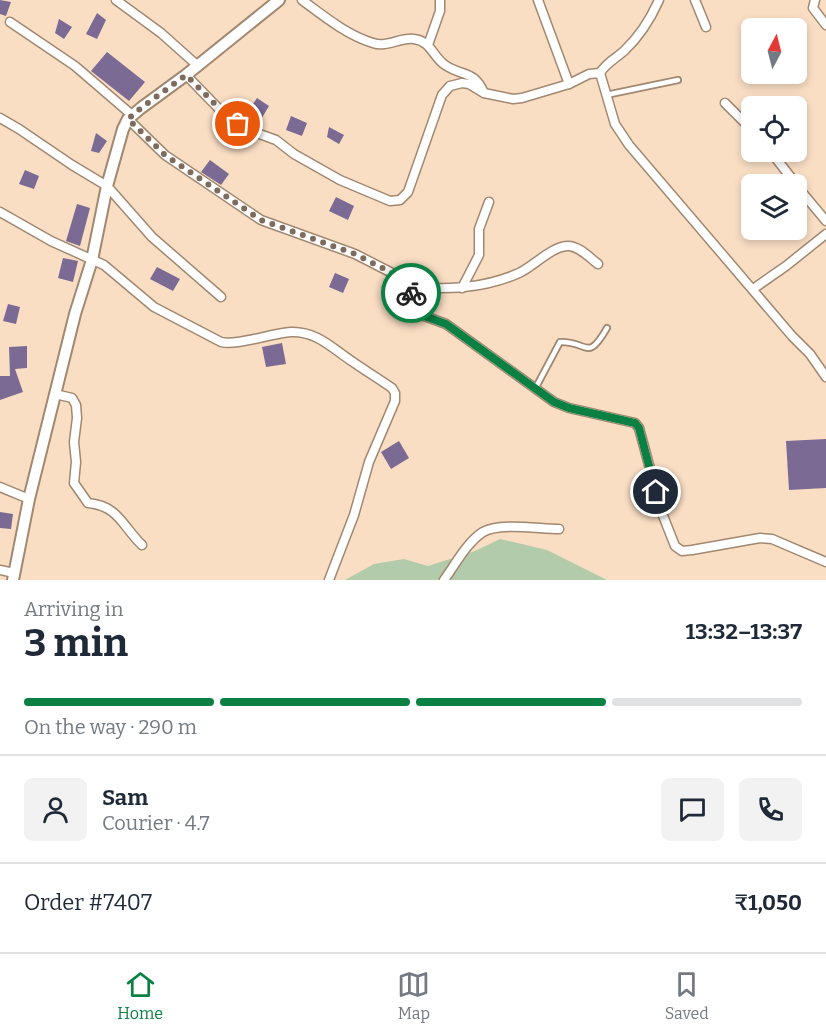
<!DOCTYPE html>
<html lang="en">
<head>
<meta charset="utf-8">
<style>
	:root { --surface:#fff; --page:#f2f2f3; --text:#1f2937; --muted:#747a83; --line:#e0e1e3; --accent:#0b8043 }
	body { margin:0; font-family:Bitter,serif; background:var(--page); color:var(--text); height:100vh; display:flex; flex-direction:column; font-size:22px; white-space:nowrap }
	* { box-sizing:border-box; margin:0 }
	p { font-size:20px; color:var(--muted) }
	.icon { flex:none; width:33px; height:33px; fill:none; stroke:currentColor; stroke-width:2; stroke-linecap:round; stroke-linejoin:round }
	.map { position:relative; height:580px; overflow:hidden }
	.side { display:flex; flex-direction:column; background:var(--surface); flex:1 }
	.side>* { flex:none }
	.needle { width:39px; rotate:7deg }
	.controls { position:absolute; left:741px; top:18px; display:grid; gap:12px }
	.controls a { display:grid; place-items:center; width:66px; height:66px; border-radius:9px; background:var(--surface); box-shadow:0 3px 9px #0003; font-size:30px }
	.pin { position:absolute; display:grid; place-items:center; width:51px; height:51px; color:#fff; margin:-26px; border:3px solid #fff; border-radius:50%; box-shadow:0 2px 6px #0007 }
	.courier { position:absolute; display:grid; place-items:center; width:60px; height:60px; margin:-30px; border:4px solid #0b8043; border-radius:50%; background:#fff; color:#222; box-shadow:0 2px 8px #0007 }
	.summary em { font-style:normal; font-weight:700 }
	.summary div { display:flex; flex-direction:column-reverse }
	.summary { display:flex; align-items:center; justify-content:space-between; height:102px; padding:0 24px }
	h1 { font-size:39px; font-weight:700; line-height:45px }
	.bar { display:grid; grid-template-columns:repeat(4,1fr); gap:9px 6px; align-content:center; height:72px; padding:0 24px }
	.bar i { height:8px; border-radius:4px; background:var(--line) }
	.bar .active { background:var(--accent) }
	.bar p { grid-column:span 4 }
	.line { display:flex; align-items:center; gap:15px; padding:0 24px; border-top:2px solid var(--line) }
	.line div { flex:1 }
	.round { display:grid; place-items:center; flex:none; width:63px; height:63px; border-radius:9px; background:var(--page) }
	.tabs { display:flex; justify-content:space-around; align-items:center; height:84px; border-top:2px solid var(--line); background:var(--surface); font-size:16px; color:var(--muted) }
	.tabs a { display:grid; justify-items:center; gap:3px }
	.tabs .active { color:var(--accent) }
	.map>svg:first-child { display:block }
	.green { fill:#b1cbab }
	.building { fill:#7a6a94 }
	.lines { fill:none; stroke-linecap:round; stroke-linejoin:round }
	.service-casing { stroke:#a18870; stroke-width:8 }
	.minor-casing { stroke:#a18870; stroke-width:11 }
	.tertiary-casing { stroke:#a18870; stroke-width:14 }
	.service { stroke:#fff; stroke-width:4.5 }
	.minor { stroke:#fff; stroke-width:8 }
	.tertiary { stroke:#fff; stroke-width:10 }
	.done { stroke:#7d6c5d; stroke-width:6; stroke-dasharray:0 10.8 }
	.route { stroke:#0b8043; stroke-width:8 }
</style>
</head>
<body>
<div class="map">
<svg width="826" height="580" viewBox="0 0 826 580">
	<rect width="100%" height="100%" fill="#fadec4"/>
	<path class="green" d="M 500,539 L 547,550 L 607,580 L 345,580 L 374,564 L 404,559 L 428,566 L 475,551 Z"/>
	<g class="building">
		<path d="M 0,0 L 11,2 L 6,16 L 0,14 Z"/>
		<path d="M 97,13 L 106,20 L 97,39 L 86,34 Z"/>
		<path d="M 59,19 L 72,27 L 64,39 L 55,33 Z"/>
		<path d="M 107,52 L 145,82 L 129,101 L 91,71 Z"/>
		<path d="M 257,98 L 269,106 L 260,121 L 247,113 Z"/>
		<path d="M 291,116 L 307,123 L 302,136 L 286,130 Z"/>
		<path d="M 329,127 L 344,135 L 339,144 L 327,137 Z"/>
		<path d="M 96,133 L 107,141 L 99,153 L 91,151 Z"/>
		<path d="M 210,160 L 229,174 L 221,185 L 201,172 Z"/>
		<path d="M 25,170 L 39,176 L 34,189 L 19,184 Z"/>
		<path d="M 336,197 L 354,206 L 348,220 L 329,211 Z"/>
		<path d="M 77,204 L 90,208 L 80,246 L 66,241 Z"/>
		<path d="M 63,258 L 78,261 L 73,282 L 58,278 Z"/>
		<path d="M 157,267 L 180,279 L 173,291 L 150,279 Z"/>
		<path d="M 335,273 L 349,279 L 343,293 L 329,287 Z"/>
		<path d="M 8,304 L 20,307 L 16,324 L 3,321 Z"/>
		<path d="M 282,343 L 286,364 L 266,367 L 262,347 Z"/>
		<path d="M 27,346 L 27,368 L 15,369 L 23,392 L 0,400 L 0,376 L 10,376 L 9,347 Z"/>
		<path d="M 826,439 L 826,488 L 789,490 L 786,441 Z"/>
		<path d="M 399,441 L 409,458 L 391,469 L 381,452 Z"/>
		<path d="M 0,512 L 13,514 L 11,529 L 0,528 Z"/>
	</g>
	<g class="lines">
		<g class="service-casing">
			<g id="service">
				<path d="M 606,95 L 678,80"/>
				<path d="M 535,389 L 560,342 C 588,341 587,363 607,328"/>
			</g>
		</g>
		<g class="minor-casing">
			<g id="minor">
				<path d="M 116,0 L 161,33 L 198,66"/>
				<path d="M 302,0 C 325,17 347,35 373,43 C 387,48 400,37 414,39 C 431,41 433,57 445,65 C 463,77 474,70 484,93"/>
				<path d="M 538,0 L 569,84"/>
				<path d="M 695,0 L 706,27"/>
				<path d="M 815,0 L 813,8 L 826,25"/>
				<path d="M 10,22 L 75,66 L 132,115"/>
				<path d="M 428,45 L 440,11 L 440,0"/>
				<path d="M 600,73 C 606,63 615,59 624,51 C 639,37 651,18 659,0"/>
				<path d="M 186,75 L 223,113 L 238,124 L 254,132 L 276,140 L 294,154 L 340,180 L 390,201 L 400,200 L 408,192 L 442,95 L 450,86 L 462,83 L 469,84 L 484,93 L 513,99 L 522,98 L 569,84 L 589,74 L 600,73 L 615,124 L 629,145 L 792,336 L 810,354 L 826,377"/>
				<path d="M 725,103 L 752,130"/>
				<path d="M 0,118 L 19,129 L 72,165 L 107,186 L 152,237 L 221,297"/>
				<path d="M 128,119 L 165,155 L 261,220 L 355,254 L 400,277 L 411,288 L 411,311 L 446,324 L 554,402 L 569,408 L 635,423 L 639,428 L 662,513 L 675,546 L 682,551 L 692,550 L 760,538 L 772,539 L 826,562"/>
				<path d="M 771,152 L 796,184"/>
				<path d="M 796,185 L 826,221"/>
				<path d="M 0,212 L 51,241 L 104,265 L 154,307 L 221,342 C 237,346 272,333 291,332 C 317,331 333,349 353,362 C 366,371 379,379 392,388 L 395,393 L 395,401 L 369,462 L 354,515 L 329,580"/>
				<path d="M 411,288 C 449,289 483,289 519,273 C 534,266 551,247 567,246 C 578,245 590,258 598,264"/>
				<path d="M 462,288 L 479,255 L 479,229 L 489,202"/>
				<path d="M 753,289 L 786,266 L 826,234"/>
				<path d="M 55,394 L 72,398 L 76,405 L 77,418 L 74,442 L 76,462 L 74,483 L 88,503 C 119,506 122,526 142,545"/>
				<path d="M 0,487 L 29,499"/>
				<path d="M 0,570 L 14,573"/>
				<path d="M 444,580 C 455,565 467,542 483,532 C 500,522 539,529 559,529"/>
			</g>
		</g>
		<g class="tertiary-casing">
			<path id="tertiary" d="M 13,580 L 29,499 L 75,314 L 92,260 L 107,186 L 123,129 L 128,119 L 141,108 L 186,75 L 279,0"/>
		</g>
		<use href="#service" class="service"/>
		<use href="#minor" class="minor"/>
		<use href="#tertiary" class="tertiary"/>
	</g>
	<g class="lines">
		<path class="done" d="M 238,124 L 224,113 L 186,75 L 141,108 L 128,119 L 165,155 L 261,220 L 355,254 L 400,277 L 411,288 L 411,293"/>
		<path class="route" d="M 411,293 L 411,311 L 446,324 L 554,402 L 569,408 L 635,423 L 639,428 L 656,492"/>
	</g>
</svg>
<div class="controls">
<a><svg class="needle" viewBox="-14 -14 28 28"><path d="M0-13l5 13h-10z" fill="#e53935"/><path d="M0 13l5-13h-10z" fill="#747a83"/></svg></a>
<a><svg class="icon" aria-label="locate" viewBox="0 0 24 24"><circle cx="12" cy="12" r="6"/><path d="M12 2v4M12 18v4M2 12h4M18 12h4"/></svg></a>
<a><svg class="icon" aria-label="layers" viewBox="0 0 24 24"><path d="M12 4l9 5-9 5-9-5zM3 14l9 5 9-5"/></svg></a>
</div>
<div class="pin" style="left:238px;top:124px;background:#ea580c"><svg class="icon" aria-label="bag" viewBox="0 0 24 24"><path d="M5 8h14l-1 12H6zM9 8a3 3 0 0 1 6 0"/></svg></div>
<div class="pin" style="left:656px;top:492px;background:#1f2937"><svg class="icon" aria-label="home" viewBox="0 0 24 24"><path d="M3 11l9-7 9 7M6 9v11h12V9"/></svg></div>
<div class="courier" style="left:411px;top:293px"><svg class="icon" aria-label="bike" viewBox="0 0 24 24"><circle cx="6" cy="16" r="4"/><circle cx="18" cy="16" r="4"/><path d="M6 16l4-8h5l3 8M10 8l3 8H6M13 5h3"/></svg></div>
</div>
<section class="side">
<div class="summary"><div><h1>3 min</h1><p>Arriving in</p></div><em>13:32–13:37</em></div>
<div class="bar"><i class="active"></i><i class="active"></i><i class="active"></i><i></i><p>On the way · 290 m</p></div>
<div class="line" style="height:108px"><a class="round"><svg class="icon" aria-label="person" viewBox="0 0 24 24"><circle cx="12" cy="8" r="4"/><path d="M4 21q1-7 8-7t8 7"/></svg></a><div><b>Sam</b><p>Courier · 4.7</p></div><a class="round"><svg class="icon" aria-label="chat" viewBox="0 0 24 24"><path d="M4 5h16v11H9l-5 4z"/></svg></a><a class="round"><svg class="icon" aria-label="phone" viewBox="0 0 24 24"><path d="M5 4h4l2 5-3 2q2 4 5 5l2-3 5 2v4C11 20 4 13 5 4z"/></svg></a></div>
<div class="line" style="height:78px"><div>Order #7407</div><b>₹1,050</b></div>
</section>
<nav class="tabs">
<a class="active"><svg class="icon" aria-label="home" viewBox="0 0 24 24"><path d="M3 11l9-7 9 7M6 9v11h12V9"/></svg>Home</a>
<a><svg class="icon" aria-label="map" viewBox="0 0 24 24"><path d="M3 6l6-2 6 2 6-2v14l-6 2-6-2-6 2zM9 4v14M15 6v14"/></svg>Map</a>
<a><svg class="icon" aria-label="saved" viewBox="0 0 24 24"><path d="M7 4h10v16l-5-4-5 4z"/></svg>Saved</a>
</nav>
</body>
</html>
